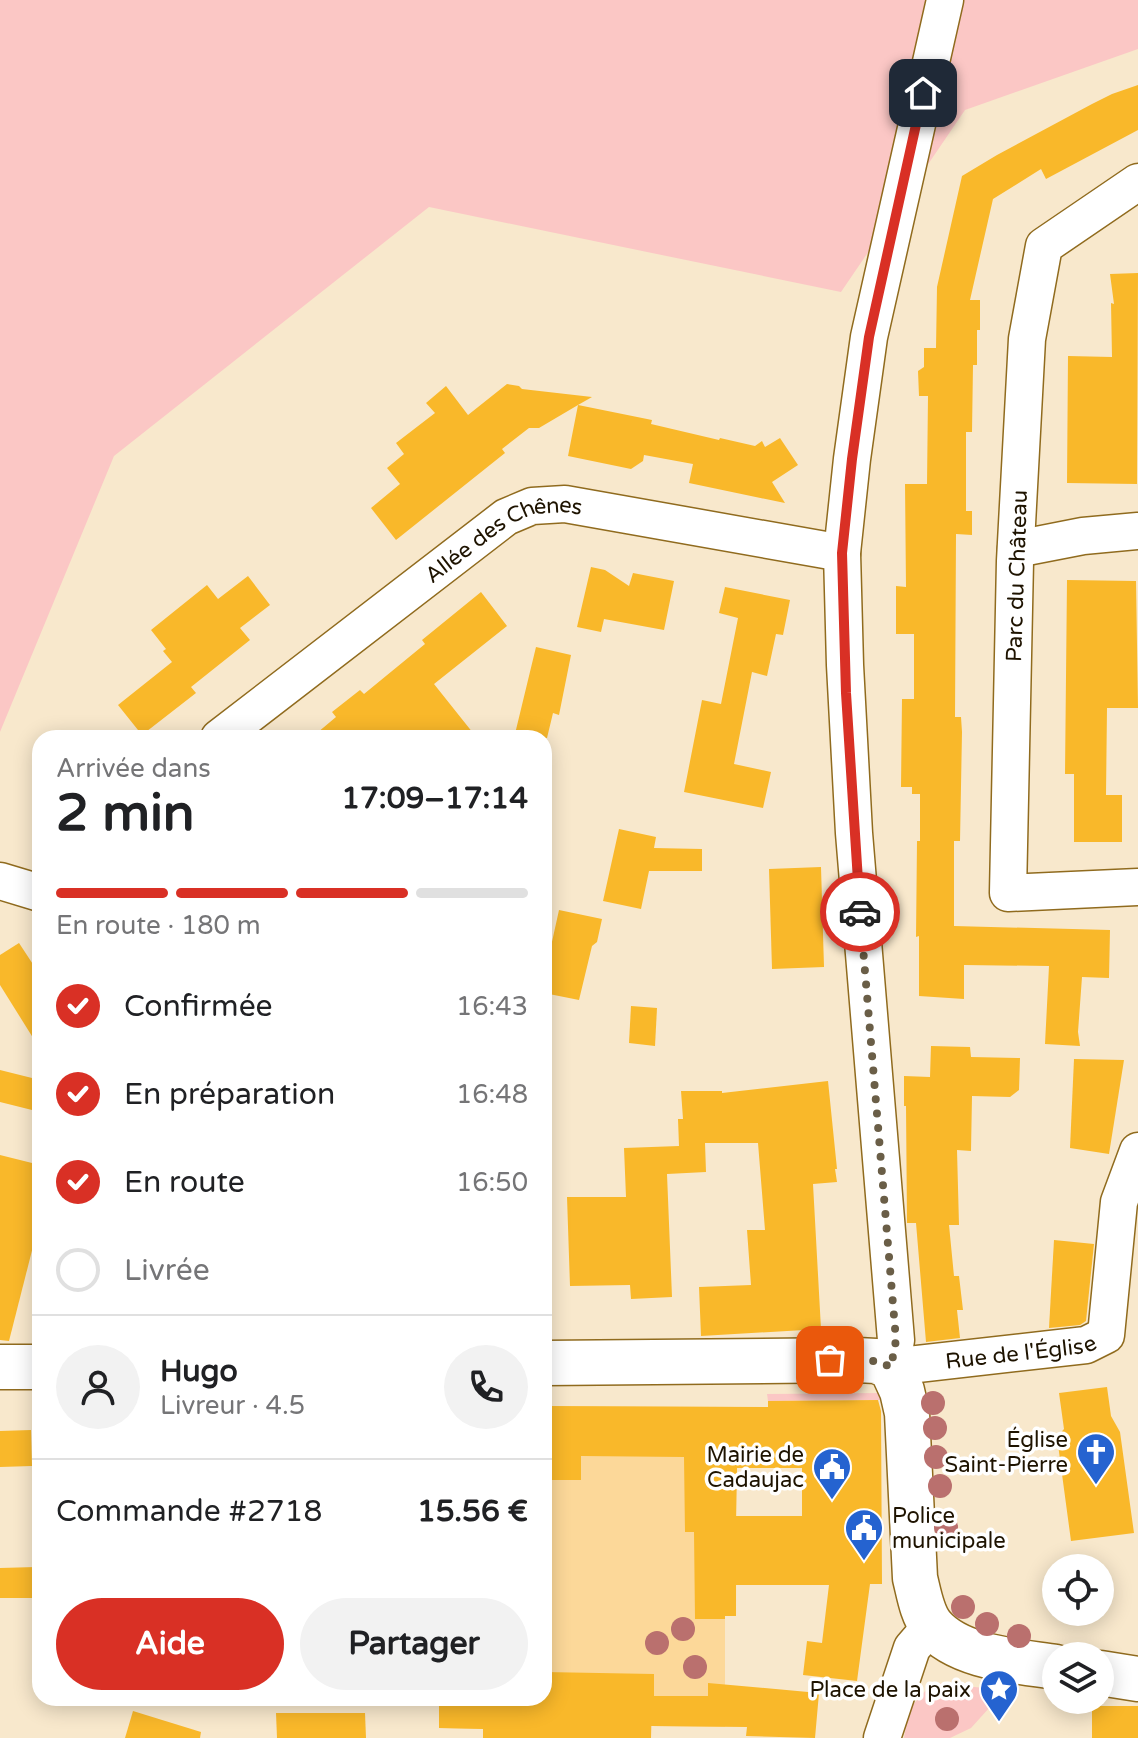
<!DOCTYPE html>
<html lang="fr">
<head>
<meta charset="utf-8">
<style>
	:root { --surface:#fff; --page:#f2f2f2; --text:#202124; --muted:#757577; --line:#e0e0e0; --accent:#d93025 }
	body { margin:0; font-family:"Varela Round",sans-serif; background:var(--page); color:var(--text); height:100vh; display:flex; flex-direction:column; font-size:30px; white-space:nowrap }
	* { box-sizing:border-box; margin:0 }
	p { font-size:26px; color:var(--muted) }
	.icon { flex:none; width:44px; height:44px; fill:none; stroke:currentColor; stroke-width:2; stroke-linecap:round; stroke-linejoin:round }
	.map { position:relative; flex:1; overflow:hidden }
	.sheet { position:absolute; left:32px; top:730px; width:520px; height:976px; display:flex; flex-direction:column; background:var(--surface); border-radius:24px; box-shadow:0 4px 20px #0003 }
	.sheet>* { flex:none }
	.buttons { position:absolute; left:1042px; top:1554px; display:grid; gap:16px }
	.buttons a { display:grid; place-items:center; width:72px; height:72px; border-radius:50%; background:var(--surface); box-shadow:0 4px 20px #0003; font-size:40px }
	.pin { position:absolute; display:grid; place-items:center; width:68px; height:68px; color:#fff; margin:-34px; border-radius:16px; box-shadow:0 4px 12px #0006 }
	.courier { position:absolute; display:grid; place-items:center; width:80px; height:80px; margin:-40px; border:6px solid #d93025; border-radius:50%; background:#fff; color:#222; box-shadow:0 2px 10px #0007 }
	.headline em { font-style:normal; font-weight:700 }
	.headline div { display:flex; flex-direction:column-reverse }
	.headline { display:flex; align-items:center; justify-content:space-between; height:136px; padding:0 24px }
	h1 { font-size:52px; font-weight:700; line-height:60px }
	.bar { display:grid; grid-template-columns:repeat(4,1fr); gap:12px 8px; align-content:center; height:96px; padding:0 24px }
	.bar i { height:10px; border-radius:6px; background:var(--line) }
	.bar .active { background:var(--accent) }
	.bar p { grid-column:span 4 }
	.line { display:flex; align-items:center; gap:20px; padding:0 24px; border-top:2px solid var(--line) }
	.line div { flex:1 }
	.round { display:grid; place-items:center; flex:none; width:84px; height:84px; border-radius:42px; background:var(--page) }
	ol { padding:0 24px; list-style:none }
	li { display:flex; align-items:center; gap:24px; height:88px }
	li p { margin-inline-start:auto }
	li .icon { padding:8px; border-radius:50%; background:var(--accent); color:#fff; stroke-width:4 }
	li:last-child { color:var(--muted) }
	li i { width:44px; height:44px; border:4px solid var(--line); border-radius:50% }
	.action { display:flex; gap:16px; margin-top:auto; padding:16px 24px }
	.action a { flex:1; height:92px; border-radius:48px; background:var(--accent); color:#fff; font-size:32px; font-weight:700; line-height:92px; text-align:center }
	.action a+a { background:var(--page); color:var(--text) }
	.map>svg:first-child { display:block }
	.built { fill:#fcd899 }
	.green { fill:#fbc7c5 }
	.building { fill:#f9b82a; fill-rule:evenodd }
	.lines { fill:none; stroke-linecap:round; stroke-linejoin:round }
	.street-casing { stroke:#906b1e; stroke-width:39 }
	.secondary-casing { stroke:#906b1e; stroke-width:47 }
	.street { stroke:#fff; stroke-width:36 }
	.secondary { stroke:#fff; stroke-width:44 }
	.tree { fill:#ba706e }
	.done { stroke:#6a5e47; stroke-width:8; stroke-dasharray:0 14.4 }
	.route { stroke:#d93025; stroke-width:10 }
	.labels { text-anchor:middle; stroke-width:7; stroke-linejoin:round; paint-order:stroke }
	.street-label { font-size:22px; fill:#1e1300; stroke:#fff }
	.poi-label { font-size:22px; fill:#1e1300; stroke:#fff; text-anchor:end }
</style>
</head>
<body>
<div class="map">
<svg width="1138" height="1738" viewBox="0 0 1138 1738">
	<rect width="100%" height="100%" fill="#f8e8cc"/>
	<path class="built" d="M 544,1406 L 737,1407 L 736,1616 L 725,1616 L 725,1727 L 652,1726 L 651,1738 L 483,1738 L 483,1729 L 439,1728 L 439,1698 L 544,1698 Z"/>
	<g class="green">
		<path d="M 0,0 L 1138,0 L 1138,49 L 965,110 L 841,292 L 429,207 L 114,456 L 0,732 Z"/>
		<path d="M 882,1393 L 881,1400 L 768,1401 L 767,1394 Z"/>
		<path d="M 938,1683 L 993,1689 L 999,1697 L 971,1728 L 950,1738 L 904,1738 L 909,1709 L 927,1689 Z"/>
	</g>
	<g class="building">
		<path d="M 1138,85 L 1138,130 L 1046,179 L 1041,169 L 993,199 L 970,300 L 980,300 L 980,330 L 977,330 L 977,365 L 973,365 L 972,432 L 966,432 L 966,511 L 972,511 L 972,535 L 956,534 L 955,717 L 961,717 L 962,732 L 960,841 L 954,841 L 954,926 L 1110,930 L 1109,978 L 1082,977 L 1078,1032 L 1080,1046 L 1045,1044 L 1049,966 L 964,965 L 964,999 L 919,996 L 919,936 L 916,937 L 917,841 L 920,841 L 920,794 L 912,794 L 912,787 L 901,787 L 902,699 L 914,699 L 914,634 L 896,634 L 896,586 L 906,587 L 905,484 L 927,484 L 928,396 L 919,396 L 918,371 L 924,367 L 924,348 L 936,348 L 937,287 L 962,176 L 997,155 L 1092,104 L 1112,94 Z"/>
		<path d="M 1138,273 L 1137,484 L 1067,483 L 1068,356 L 1112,357 L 1111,303 L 1114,304 L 1110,274 Z"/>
		<path d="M 507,384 L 519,386 L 522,389 L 592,397 L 578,405 L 652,420 L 651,424 L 719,440 L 720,438 L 755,446 L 762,441 L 765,447 L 780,438 L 798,465 L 772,482 L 785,503 L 689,483 L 693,464 L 644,455 L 643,461 L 631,469 L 568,456 L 578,405 L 539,428 L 529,428 L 502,449 L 505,453 L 396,540 L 371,508 L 400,484 L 387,468 L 404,454 L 396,443 L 435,413 L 426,403 L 446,386 L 468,415 Z"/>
		<path d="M 591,567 L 605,570 L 629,586 L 633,573 L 674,581 L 664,630 L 604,619 L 601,632 L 577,627 Z"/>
		<path d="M 248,576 L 270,605 L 240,628 L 250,640 L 191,687 L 196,693 L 142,735 L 118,705 L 172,662 L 163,651 L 166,649 L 151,630 L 207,585 L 218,599 Z"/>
		<path d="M 1067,580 L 1136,581 L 1138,708 L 1107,708 L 1106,795 L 1122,795 L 1122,842 L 1074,842 L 1074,774 L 1065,774 Z"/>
		<path d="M 725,587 L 790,600 L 783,635 L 776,634 L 767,676 L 752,672 L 734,764 L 771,772 L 763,808 L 684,792 L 702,700 L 721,704 L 738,618 L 719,613 Z"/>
		<path d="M 481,592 L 507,626 L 434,684 L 477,738 L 311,738 L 336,717 L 332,712 L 360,690 L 364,694 L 425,644 L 422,640 Z"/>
		<path d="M 536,647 L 571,655 L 559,715 L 553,713 L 547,738 L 514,738 Z"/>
		<path d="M 619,829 L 656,837 L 654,848 L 702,849 L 702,871 L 649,871 L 641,909 L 603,901 Z"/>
		<path d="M 821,867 L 824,967 L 772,969 L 769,869 Z"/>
		<path d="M 559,910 L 602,919 L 597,942 L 592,946 L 579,1000 L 544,993 L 544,978 Z"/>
		<path d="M 19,943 L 40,975 L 40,1049 L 0,985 L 0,955 Z"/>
		<path d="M 631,1006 L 657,1008 L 655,1046 L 629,1043 Z"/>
		<path d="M 931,1046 L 970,1047 L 971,1057 L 1020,1058 L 1019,1090 L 1010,1097 L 972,1096 L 971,1151 L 957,1150 L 959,1225 L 949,1225 L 954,1276 L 959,1276 L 963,1310 L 957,1310 L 960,1338 L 926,1342 L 916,1223 L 907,1223 L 906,1106 L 904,1106 L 904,1076 L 930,1077 Z"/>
		<path d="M 1074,1059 L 1124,1060 L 1109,1154 L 1070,1148 Z"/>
		<path d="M 0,1070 L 40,1080 L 40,1112 L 0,1102 Z"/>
		<path d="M 828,1081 L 837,1169 L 835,1169 L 837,1182 L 813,1184 L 821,1329 L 701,1336 L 699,1287 L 751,1285 L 747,1230 L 765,1230 L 758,1143 L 705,1143 L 706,1172 L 667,1174 L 672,1297 L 631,1299 L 630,1285 L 570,1286 L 567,1197 L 626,1197 L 624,1148 L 679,1146 L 678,1119 L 683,1119 L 681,1091 L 722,1091 L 722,1093 Z"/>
		<path d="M 0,1155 L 40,1165 L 40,1219 L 9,1341 L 0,1340 Z"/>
		<path d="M 1054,1240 L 1094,1244 L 1086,1321 L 1080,1325 L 1049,1328 Z"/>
		<path d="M 1107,1387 L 1111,1416 L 1120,1432 L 1134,1533 L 1071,1541 L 1057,1437 L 1064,1429 L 1059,1393 Z"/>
		<path d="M 878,1400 L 881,1411 L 882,1584 L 870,1584 L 857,1681 L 803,1675 L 807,1641 L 822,1643 L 829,1585 L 736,1585 L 736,1616 L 725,1616 L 725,1619 L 695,1619 L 694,1532 L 685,1532 L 684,1457 L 581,1456 L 581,1480 L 544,1480 L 544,1406 L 768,1407 L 768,1401 ZM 737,1468 L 802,1468 L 802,1516 L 736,1516 Z"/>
		<path d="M 31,1430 L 32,1466 L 0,1467 L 0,1431 Z"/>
		<path d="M 36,1567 L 36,1598 L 0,1598 L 0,1568 Z"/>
		<path d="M 544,1672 L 654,1674 L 654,1696 L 708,1696 L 708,1683 L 819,1693 L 815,1738 L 746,1736 L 747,1727 L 651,1726 L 651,1738 L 483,1738 L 483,1729 L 439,1728 L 439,1698 L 544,1698 Z"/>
		<rect x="1092" y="1706" width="46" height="32"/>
		<path d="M 133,1711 L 201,1732 L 200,1738 L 125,1738 Z"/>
		<path d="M 276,1713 L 365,1713 L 366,1738 L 277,1738 Z"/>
	</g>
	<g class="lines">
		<g class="street-casing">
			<g id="street">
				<path id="s1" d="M 945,0 L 869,337 L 852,459 L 842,553 L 845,665 L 854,833 L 896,1340 L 891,1367 L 1086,1345 L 1106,1335 L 1119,1202 L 1138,1151"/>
				<path d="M 1138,182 L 1044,246 L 1027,339 L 1015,561 L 1008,893 L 1138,887"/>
				<path d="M 1016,549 L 1083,536 L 1138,531"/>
				<path id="s2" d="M 219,738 L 506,517 L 532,506 L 565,504 L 842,553"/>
				<path d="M 0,881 L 40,893"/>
				<path d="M 882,1738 L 912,1648 L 931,1626"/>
			</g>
		</g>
		<g class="secondary-casing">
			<g id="secondary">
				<path d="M 544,1363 L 857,1360 L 876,1361 L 891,1367 L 902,1391 L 907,1413 L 915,1578 C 919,1594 922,1614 932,1626 C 959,1658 1017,1661 1056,1667"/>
				<path d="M 0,1367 L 40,1367"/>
				<path d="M 1100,1673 L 1138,1679"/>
			</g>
		</g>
		<use href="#street" class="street"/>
		<use href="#secondary" class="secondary"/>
	</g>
	<g class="tree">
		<circle cx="933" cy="1403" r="12"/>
		<circle cx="935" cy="1428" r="12"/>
		<circle cx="936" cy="1457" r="12"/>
		<circle cx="940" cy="1486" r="12"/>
		<circle cx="946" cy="1527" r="12"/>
		<circle cx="963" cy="1607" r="12"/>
		<circle cx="987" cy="1624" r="12"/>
		<circle cx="683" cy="1629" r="12"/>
		<circle cx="1019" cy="1636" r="12"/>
		<circle cx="657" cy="1643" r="12"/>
		<circle cx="695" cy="1667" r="12"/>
		<circle cx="947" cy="1719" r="12"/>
	</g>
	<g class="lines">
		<path class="done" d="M 830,1360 L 876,1361 L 891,1367 L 896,1340 L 860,912"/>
		<path class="route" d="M 860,912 L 846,693 L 842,553 L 852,459 L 869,337 L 923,93"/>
	</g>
	<defs>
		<g id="church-pin" transform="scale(2)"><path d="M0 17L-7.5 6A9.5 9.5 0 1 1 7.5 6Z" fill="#2563d0" stroke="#fff"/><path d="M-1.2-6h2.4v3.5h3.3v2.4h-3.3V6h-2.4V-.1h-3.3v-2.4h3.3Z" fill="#fff"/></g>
		<g id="civic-pin" transform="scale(2)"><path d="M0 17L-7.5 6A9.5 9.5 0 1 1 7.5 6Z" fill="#2563d0" stroke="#fff"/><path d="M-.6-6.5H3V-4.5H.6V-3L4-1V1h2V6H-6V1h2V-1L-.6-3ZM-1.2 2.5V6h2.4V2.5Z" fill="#fff"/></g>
		<g id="sight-pin" transform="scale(2)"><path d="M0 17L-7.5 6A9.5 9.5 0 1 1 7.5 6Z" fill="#2563d0" stroke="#fff"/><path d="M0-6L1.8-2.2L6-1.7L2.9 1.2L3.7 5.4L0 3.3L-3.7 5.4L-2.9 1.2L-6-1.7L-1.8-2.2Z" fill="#fff"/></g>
	</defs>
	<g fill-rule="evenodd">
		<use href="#church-pin" x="1096" y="1452"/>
		<use href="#civic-pin" x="832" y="1467"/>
		<use href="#civic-pin" x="864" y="1528"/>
		<use href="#sight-pin" x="999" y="1689"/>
	</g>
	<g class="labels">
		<g class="street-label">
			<text dy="8" stroke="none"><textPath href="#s2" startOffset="352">Allée des Chênes</textPath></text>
			<text transform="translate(1016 576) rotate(-88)" y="8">Parc du Château</text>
			<text dy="8" stroke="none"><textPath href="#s1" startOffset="1510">Rue de l'Église</textPath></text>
		</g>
		<g class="poi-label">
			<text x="1068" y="1447">Église<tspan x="1068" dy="25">Saint-Pierre</tspan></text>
			<text x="804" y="1462">Mairie de<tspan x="804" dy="25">Cadaujac</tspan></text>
			<text x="892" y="1523" text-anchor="start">Police<tspan x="892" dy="25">municipale</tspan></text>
			<text x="971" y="1697">Place de la paix</text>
		</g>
	</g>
</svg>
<div class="buttons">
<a><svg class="icon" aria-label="locate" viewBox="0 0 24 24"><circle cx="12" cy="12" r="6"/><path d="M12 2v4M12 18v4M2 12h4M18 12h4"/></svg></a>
<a><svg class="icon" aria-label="layers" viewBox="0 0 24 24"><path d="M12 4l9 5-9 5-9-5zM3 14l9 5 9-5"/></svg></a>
</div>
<div class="pin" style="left:830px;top:1360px;background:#ea580c"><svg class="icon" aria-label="bag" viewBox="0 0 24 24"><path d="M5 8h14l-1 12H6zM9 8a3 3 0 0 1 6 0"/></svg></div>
<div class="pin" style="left:923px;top:93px;background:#1f2937"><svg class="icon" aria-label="home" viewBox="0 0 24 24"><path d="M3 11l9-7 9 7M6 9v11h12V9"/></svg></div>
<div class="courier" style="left:860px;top:912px"><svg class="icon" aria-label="car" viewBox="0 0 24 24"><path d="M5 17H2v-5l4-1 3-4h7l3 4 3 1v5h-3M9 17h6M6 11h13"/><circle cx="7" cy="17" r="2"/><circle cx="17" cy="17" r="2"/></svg></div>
<section class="sheet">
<div class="headline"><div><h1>2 min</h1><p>Arrivée dans</p></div><em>17:09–17:14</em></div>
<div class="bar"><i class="active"></i><i class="active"></i><i class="active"></i><i></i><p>En route · 180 m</p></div>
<ol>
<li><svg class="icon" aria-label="check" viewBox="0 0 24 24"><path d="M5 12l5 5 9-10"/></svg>Confirmée<p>16:43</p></li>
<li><svg class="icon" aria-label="check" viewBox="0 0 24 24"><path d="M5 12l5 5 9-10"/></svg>En préparation<p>16:48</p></li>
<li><svg class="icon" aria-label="check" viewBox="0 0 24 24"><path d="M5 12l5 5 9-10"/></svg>En route<p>16:50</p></li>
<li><i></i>Livrée</li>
</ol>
<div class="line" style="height:144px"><a class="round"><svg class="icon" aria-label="person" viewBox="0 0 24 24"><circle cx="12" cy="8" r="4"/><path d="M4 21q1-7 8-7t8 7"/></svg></a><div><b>Hugo</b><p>Livreur · 4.5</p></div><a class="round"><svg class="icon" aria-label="phone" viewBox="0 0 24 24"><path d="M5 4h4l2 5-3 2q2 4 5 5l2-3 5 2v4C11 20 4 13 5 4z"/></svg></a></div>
<div class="line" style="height:104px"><div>Commande #2718</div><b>15.56 €</b></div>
<div class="action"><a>Aide</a><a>Partager</a></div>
</section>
</div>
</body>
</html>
